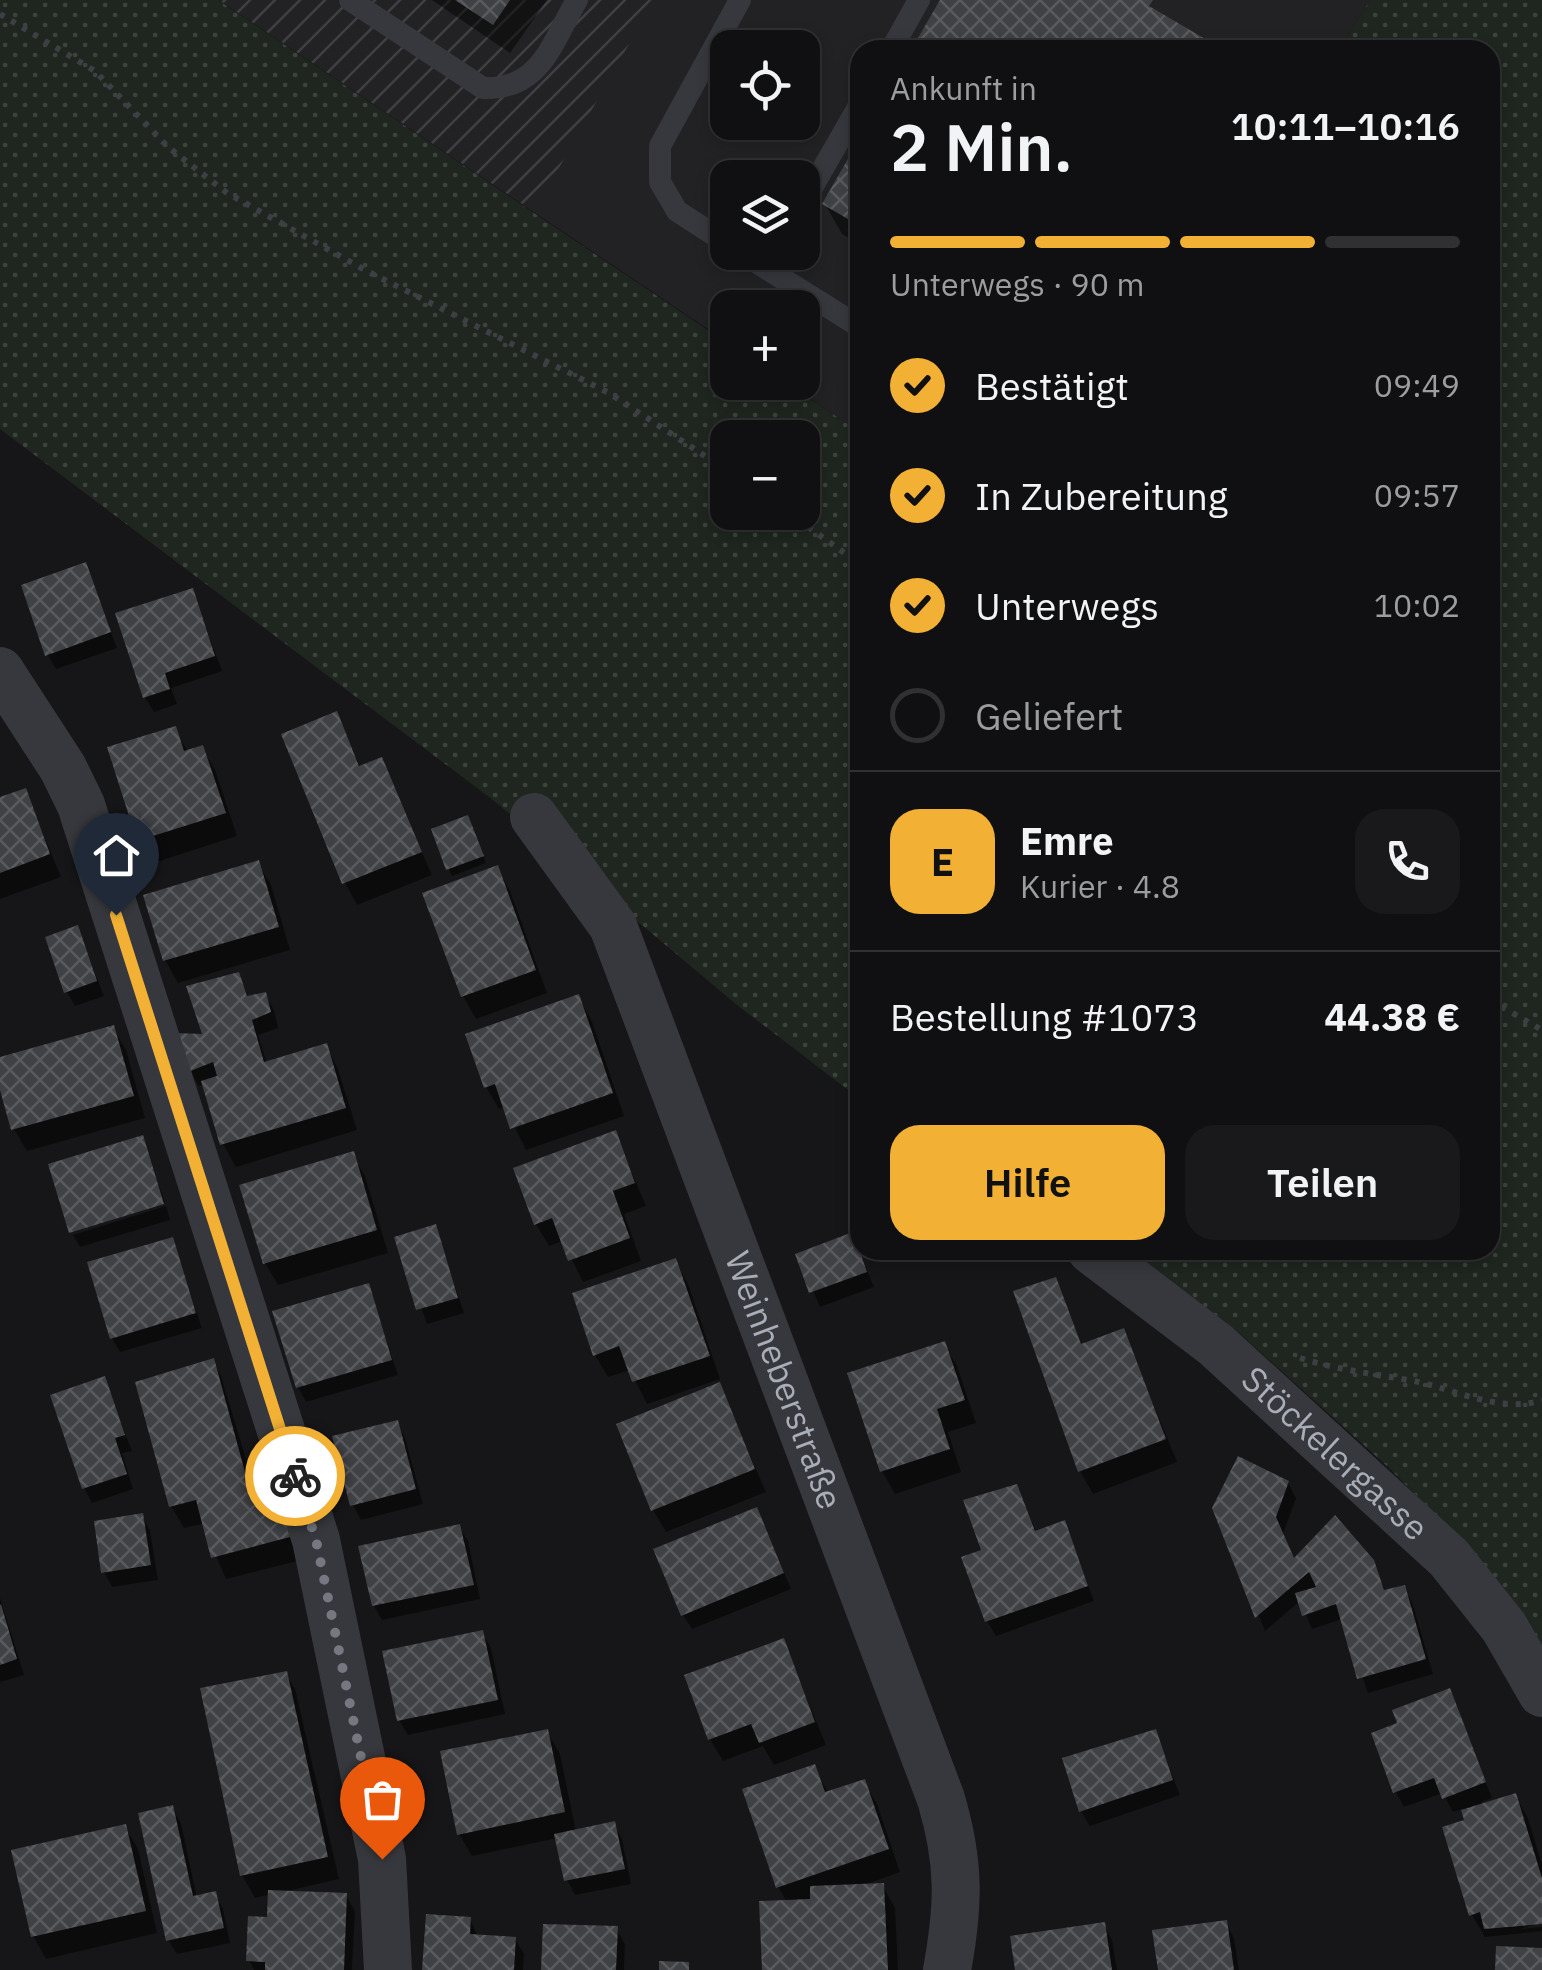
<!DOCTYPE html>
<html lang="de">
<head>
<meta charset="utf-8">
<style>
	:root { --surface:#101012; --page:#19191b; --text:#f1f3f6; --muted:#9c9d9f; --line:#303032; --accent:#f2b134 }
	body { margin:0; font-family:"IBM Plex Sans",sans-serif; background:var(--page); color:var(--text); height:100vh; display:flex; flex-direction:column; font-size:38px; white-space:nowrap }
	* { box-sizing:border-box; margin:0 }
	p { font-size:32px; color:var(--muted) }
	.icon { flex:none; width:55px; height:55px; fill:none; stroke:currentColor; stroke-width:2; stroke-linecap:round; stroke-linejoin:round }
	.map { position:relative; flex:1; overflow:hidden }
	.side { position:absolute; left:850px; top:40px; width:650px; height:1220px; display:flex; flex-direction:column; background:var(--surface); border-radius:30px; box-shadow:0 5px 15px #0003,0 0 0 2px var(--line) }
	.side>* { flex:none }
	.fabs { position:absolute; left:710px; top:30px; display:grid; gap:20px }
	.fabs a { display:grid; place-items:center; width:110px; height:110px; border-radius:20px; background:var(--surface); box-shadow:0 5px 15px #0003,0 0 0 2px var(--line); font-size:50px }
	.pin { position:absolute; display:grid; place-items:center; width:85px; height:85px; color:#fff; margin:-102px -42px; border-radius:50% 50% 50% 0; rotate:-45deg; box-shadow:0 0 10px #0007 }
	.pin .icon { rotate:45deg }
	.courier { position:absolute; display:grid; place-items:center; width:100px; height:100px; margin:-50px; border:8px solid #f2b134; border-radius:50%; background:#fff; color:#222; box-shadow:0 2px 12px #0007 }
	.headline em { font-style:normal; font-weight:600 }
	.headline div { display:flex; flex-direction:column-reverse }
	.headline { display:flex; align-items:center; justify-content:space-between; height:170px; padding:0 40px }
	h1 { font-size:65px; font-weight:600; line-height:75px }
	.bar { display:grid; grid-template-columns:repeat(4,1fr); gap:15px 10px; align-content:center; height:120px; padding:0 40px }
	.bar i { height:12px; border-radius:8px; background:var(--line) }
	.bar .on { background:var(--accent) }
	.bar p { grid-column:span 4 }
	.line { display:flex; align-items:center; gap:25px; padding:0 40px; border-top:2px solid var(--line) }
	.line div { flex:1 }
	.round { display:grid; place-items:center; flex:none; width:105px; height:105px; border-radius:30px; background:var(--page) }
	ol { padding:0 40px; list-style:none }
	li { display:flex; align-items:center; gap:30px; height:110px }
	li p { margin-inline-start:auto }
	li .icon { padding:10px; border-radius:50%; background:var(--accent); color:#111; stroke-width:4 }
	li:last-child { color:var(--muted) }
	li i { width:55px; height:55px; border:5px solid var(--line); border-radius:50% }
	.button { display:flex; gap:20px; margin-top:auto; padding:20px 40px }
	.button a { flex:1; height:115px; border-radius:30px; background:var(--accent); color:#111; font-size:40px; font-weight:600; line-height:115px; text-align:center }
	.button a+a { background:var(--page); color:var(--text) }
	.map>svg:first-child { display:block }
	.built { fill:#222225; fill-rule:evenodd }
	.industrial { fill:url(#industrial-furrows) }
	.grass { fill:url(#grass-dots); fill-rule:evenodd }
	.shadow { fill:#0007 }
	.building { fill:url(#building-cross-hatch) }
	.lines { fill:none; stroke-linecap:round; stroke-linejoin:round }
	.path { stroke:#3d3f44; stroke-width:6; stroke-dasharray:5 8; stroke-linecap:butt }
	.lane { stroke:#37383d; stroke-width:22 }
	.street { stroke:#37383d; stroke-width:48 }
	.done { stroke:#757880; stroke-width:10; stroke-dasharray:0 18 }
	.route { stroke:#f2b134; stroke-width:12 }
	.labels { text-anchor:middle; stroke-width:8; stroke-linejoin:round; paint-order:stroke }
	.street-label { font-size:35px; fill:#a8adb8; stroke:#111113 }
</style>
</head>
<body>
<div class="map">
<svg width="1542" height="1970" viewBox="0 0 1542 1970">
	<defs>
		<pattern id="industrial-furrows" width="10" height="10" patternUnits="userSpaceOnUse" patternTransform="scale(2.5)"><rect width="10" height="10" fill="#222225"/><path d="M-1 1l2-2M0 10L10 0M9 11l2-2" fill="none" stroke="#3f3f43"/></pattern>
		<pattern id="grass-dots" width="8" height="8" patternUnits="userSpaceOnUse" patternTransform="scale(2.5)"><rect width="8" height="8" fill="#1e261f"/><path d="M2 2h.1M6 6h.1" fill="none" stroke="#3c433d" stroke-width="1.8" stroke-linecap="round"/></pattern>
		<pattern id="building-cross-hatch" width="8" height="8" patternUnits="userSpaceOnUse" patternTransform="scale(2.5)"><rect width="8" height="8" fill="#404145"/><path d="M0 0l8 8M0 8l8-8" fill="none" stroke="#595a5e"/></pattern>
	</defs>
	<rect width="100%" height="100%" fill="#161618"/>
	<path class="built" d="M 219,0 L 1370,0 L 1339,50 L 860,50 L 860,432 L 787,383 L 802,382 L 802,308 L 728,308 L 727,342 ZM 728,48 L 802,48 L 802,122 L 728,122 ZM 728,178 L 802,178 L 802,252 L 728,252 Z"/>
	<path class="industrial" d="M 219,0 L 654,0 L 534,212 Z"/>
	<g class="grass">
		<path d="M 0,0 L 218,0 L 727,343 L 728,382 L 786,383 L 860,432 L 860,1099 L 737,1005 L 493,800 L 0,429 ZM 728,438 L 802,438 L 802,512 L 728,512 Z"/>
		<path d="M 1370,0 L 1542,0 L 1542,1654 L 1466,1545 L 1388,1467 L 1237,1331 L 1129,1250 L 1490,1250 L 1490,50 L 1339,50 Z"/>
	</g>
	<g class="shadow">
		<path d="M 432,0 L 547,0 L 510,53 Z"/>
		<path d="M 860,143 L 860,244 L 842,234 L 825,204 Z"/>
		<path d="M 85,565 L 117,648 L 56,669 L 48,655 Z"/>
		<path d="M 192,591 L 222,671 L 171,688 L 177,704 L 154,712 L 145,697 Z"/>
		<path d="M 336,714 L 361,768 L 381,760 L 432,875 L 357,905 L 345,883 Z"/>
		<path d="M 174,728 L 188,752 L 202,748 L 215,770 L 237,836 L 153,863 L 140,840 L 110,749 Z"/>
		<path d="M 25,791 L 61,877 L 0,899 L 0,800 Z"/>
		<path d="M 471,825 L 486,863 L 452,876 L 434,831 Z"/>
		<path d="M 258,863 L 271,885 L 290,950 L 178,983 L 165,960 L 146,897 Z"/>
		<path d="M 497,868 L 510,891 L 547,993 L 476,1019 L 463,996 L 425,894 Z"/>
		<path d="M 77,928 L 104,996 L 75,1006 L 66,991 Z"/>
		<path d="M 238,975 L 249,998 L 265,995 L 274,1010 L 278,1028 L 258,1035 L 267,1064 L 326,1046 L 338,1069 L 357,1130 L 236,1167 L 223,1144 L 205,1084 L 199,1086 L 190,1071 Z"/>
		<path d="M 578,997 L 591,1019 L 624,1116 L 526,1150 L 505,1107 L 499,1109 L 486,1087 Z"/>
		<path d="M 113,1028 L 126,1050 L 145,1118 L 27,1151 L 14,1129 L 0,1081 L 0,1060 Z"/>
		<path d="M 615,1133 L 646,1206 L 624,1214 L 641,1261 L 583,1282 L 563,1241 L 549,1246 L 536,1224 Z"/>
		<path d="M 141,1138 L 165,1202 L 71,1230 Z"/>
		<path d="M 352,1154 L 365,1176 L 388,1253 L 278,1285 L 265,1263 Z"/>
		<path d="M 166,1206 L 170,1220 L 80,1247 L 73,1235 Z"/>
		<path d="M 435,1227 L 464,1313 L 427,1324 L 397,1239 Z"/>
		<path d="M 852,1235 L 874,1287 L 820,1307 L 798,1255 Z"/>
		<path d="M 172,1240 L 202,1328 L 120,1352 L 112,1338 Z"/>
		<path d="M 675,1261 L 688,1284 L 720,1379 L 647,1404 L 630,1370 L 608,1377 L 595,1355 Z"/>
		<path d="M 1055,1280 L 1082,1346 L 1123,1331 L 1177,1462 L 1093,1494 L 1080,1471 Z"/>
		<path d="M 368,1286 L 398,1375 L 306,1402 L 298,1387 Z"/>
		<path d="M 944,1344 L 957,1366 L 976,1423 L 948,1432 L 961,1472 L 895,1494 L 882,1471 Z"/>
		<path d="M 213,1361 L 221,1376 L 258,1499 L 277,1494 L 301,1560 L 226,1579 L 202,1524 L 184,1528 L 171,1506 Z"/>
		<path d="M 104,1379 L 132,1451 L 122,1453 L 133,1489 L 92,1503 L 84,1488 Z"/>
		<path d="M 719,1385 L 766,1492 L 666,1532 L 653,1510 Z"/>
		<path d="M 397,1423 L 405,1438 L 423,1504 L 361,1520 L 353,1505 Z"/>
		<path d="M 1288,1483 L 1296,1498 L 1283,1534 L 1295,1561 L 1372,1561 L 1386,1592 L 1404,1587 L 1412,1602 L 1433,1674 L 1368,1693 L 1342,1619 L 1312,1629 L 1300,1601 L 1265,1631 L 1215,1508 Z"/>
		<path d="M 1016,1487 L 1037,1533 L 1064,1523 L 1094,1601 L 996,1636 L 987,1621 L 984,1551 Z"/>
		<path d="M 142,1516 L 150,1531 L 158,1580 L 112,1587 L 104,1572 Z"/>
		<path d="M 764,1525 L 791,1589 L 692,1629 L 683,1615 Z"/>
		<path d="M 459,1527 L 468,1541 L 480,1599 L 382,1620 L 374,1606 Z"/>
		<path d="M 0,1598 L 24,1675 L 0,1682 Z"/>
		<path d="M 482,1633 L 491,1648 L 505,1714 L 408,1735 L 399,1720 Z"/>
		<path d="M 783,1641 L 826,1745 L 774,1765 L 763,1746 L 723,1761 L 710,1739 Z"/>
		<path d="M 286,1674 L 295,1689 L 339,1879 L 283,1892 L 346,1896 L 355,1911 L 352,1970 L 254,1970 L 249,1960 L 270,1919 L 271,1894 L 255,1898 L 242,1875 Z"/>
		<path d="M 1449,1691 L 1492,1798 L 1481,1802 L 1482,1806 L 1515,1796 L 1528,1818 L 1542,1865 L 1542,1922 L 1520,1929 L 1542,1927 L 1542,1931 L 1485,1937 L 1472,1915 L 1463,1809 L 1453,1812 L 1443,1793 L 1404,1807 L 1396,1792 L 1401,1724 Z"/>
		<path d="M 547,1731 L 560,1754 L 576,1832 L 614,1824 L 622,1839 L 631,1884 L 575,1895 L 567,1880 L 558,1838 L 472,1856 L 459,1834 Z"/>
		<path d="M 1155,1732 L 1180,1795 L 1090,1826 L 1081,1811 Z"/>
		<path d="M 814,1767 L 829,1794 L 864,1782 L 877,1804 L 900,1872 L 864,1885 L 882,1885 L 895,1908 L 898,1970 L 765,1970 L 787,1902 L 778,1887 Z"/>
		<path d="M 172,1808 L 181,1823 L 197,1898 L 214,1894 L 223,1909 L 230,1943 L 177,1954 L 168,1940 Z"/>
		<path d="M 125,1827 L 138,1849 L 157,1933 L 46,1959 L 33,1936 Z"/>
		<path d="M 470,1919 L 478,1937 L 515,1939 L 524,1954 L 523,1970 L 425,1970 Z"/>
		<path d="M 1226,1923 L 1234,1938 L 1239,1970 L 1161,1970 Z"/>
		<path d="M 1104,1925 L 1112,1940 L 1117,1970 L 1017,1970 Z"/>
		<path d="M 616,1929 L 625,1944 L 624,1970 L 544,1970 Z"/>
	</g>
	<g class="building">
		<path d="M 455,0 L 510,0 L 493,25 Z"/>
		<path d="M 940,0 L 1153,0 L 1149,6 L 1224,50 L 911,50 Z"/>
		<path d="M 860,138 L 860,226 L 822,204 Z"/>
		<path d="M 86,562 L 111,632 L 45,656 L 21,585 Z"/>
		<path d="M 193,588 L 215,656 L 165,673 L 170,689 L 143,698 L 115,613 Z"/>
		<path d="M 337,711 L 359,766 L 382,757 L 422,852 L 342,884 L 281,734 Z"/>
		<path d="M 176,726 L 184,751 L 203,745 L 226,813 L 137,841 L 107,747 Z"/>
		<path d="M 26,788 L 50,854 L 0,873 L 0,797 Z"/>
		<path d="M 468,815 L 484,856 L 446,870 L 431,829 Z"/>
		<path d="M 259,860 L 279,927 L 163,961 L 143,895 Z"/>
		<path d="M 498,865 L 536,970 L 461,997 L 422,893 Z"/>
		<path d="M 78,925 L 97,981 L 64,993 L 45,937 Z"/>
		<path d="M 239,972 L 247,996 L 266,992 L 271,1012 L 252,1020 L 264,1062 L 327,1043 L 346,1108 L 220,1145 L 201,1081 L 217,1076 L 213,1062 L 188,1072 L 174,1033 L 202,1034 L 186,986 Z"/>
		<path d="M 579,994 L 613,1093 L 510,1129 L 495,1084 L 484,1088 L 465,1034 Z"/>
		<path d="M 114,1025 L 134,1096 L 11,1130 L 0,1090 L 0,1057 Z"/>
		<path d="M 616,1130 L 635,1183 L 613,1191 L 630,1238 L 568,1261 L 552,1218 L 534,1225 L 513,1168 Z"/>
		<path d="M 143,1135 L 164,1204 L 69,1233 L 48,1164 Z"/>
		<path d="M 354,1151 L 377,1230 L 263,1264 L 239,1185 Z"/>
		<path d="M 436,1224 L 458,1298 L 416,1310 L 394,1237 Z"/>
		<path d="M 853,1232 L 867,1272 L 809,1293 L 795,1254 Z"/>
		<path d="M 173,1237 L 196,1313 L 110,1339 L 87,1262 Z"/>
		<path d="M 676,1258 L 710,1356 L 632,1382 L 619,1346 L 593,1356 L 572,1293 Z"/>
		<path d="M 1056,1277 L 1081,1344 L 1124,1328 L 1166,1439 L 1078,1472 L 1013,1291 Z"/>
		<path d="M 369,1283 L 392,1360 L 296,1388 L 272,1311 Z"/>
		<path d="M 945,1341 L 965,1400 L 937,1409 L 950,1449 L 880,1472 L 847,1373 Z"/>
		<path d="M 214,1358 L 252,1498 L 278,1491 L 290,1537 L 211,1558 L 196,1500 L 169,1507 L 135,1382 Z"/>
		<path d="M 105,1376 L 125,1435 L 115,1438 L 127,1474 L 82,1489 L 50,1395 Z"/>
		<path d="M 720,1382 L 755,1469 L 651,1511 L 616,1424 Z"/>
		<path d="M 398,1420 L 416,1489 L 350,1506 L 332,1436 Z"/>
		<path d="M 1238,1456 L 1289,1481 L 1276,1517 L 1294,1558 L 1335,1515 L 1374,1560 L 1384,1590 L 1405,1585 L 1426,1659 L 1357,1679 L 1336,1604 L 1302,1616 L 1295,1593 L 1316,1587 L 1309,1572 L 1255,1618 L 1212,1508 Z"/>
		<path d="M 1017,1484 L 1035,1531 L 1065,1520 L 1088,1586 L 985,1622 L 961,1557 L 981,1550 L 963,1500 Z"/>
		<path d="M 757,1507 L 784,1573 L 681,1616 L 653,1549 Z"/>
		<path d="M 143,1513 L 151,1565 L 101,1573 L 94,1521 Z"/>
		<path d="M 460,1524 L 474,1585 L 372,1606 L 358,1546 Z"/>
		<path d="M 1,1604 L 17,1659 L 0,1665 L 0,1605 Z"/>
		<path d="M 483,1630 L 498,1700 L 397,1721 L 382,1651 Z"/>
		<path d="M 784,1638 L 815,1722 L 759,1743 L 751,1724 L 708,1740 L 684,1675 Z"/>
		<path d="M 287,1671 L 328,1857 L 240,1876 L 200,1688 Z"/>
		<path d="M 1450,1688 L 1486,1782 L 1442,1799 L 1434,1778 L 1393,1793 L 1371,1733 L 1397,1723 L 1392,1710 Z"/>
		<path d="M 548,1729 L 565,1812 L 457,1835 L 440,1751 Z"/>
		<path d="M 1156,1729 L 1173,1780 L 1079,1812 L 1062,1758 Z"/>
		<path d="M 815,1764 L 825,1792 L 865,1779 L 889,1849 L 776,1888 L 742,1789 Z"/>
		<path d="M 1516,1793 L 1542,1878 L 1542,1924 L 1484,1929 L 1480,1912 L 1469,1916 L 1442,1827 L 1464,1820 L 1461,1810 Z"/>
		<path d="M 173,1805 L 193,1896 L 216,1891 L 224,1928 L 166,1941 L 138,1813 Z"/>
		<path d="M 615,1821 L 625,1869 L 564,1881 L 554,1834 Z"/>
		<path d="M 126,1824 L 146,1911 L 31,1937 L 11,1850 Z"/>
		<path d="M 884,1883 L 888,1970 L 762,1970 L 759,1901 L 810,1899 L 810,1886 Z"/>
		<path d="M 268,1890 L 347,1893 L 344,1970 L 265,1970 L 265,1962 L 246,1961 L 248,1916 L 267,1917 Z"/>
		<path d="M 426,1914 L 471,1917 L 470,1934 L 516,1937 L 514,1970 L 422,1970 Z"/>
		<path d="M 1227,1920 L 1234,1970 L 1158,1970 L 1152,1930 Z"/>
		<path d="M 1105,1922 L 1112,1970 L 1015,1970 L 1010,1936 Z"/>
		<path d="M 543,1924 L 618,1926 L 616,1970 L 541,1970 Z"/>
		<path d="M 1496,1946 L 1542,1948 L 1542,1970 L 1495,1970 Z"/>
		<path d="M 659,1961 L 689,1962 L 689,1970 L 659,1970 Z"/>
	</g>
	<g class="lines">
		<g class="path">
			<path d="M 0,14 L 95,71 L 168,147 L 227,193 L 365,270 L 609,393 L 728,471"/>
			<path d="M 787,512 L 860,564"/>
			<path d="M 1490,1000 L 1542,1030"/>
			<path d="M 1300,1358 C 1338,1370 1374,1374 1414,1381 C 1454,1389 1502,1414 1542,1400"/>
		</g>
		<g class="lane">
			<path d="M 350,0 L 483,88 C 541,90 551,44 577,0"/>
			<path d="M 891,50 L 919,0"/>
			<path d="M 802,205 L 860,104"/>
			<path d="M 728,244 L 677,211 L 660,182 L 660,146 L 740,0"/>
			<path d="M 740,252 L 860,327"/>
		</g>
		<g class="street">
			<path d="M 0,671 L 63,768 L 81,805 L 316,1540 L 382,1859 L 388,1970"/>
			<path id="s1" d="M 534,817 L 613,926 L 941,1799 C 960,1863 959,1905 947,1970"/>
			<path id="s2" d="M 1091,1250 L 1216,1345 L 1449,1558 L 1504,1627 L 1542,1693"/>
		</g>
	</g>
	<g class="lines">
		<path class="done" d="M 295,1476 L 316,1540 L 382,1859"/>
		<path class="route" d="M 116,915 L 295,1476"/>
	</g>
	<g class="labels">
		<g class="street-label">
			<text dy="12" stroke="none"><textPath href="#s1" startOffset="620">Weinheberstraße</textPath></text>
			<text dy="12" stroke="none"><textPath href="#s2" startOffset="318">Stöckelergasse</textPath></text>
		</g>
	</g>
</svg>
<div class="fabs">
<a><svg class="icon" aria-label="locate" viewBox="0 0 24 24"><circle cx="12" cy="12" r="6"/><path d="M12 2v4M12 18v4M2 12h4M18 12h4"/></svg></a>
<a><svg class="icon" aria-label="layers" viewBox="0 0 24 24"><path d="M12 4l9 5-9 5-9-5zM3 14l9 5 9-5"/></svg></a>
<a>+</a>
<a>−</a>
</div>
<div class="pin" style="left:382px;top:1859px;background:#ea580c"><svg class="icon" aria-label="bag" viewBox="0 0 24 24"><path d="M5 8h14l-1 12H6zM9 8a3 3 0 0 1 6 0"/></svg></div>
<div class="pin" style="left:116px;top:915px;background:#1f2937"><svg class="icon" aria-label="home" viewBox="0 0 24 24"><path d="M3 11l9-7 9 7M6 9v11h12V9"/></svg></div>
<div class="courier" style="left:295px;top:1476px"><svg class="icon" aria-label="bike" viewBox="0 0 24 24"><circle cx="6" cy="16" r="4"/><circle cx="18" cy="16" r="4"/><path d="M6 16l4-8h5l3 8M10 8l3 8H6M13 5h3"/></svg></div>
<section class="side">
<div class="headline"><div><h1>2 Min.</h1><p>Ankunft in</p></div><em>10:11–10:16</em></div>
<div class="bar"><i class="on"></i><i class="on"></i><i class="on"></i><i></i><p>Unterwegs · 90 m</p></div>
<ol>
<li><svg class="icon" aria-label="check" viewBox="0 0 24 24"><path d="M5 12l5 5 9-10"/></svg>Bestätigt<p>09:49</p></li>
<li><svg class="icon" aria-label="check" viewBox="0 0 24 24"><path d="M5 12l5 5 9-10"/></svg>In Zubereitung<p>09:57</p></li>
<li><svg class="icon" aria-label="check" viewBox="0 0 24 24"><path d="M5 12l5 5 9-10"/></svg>Unterwegs<p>10:02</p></li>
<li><i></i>Geliefert</li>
</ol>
<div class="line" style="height:180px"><b class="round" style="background:var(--accent);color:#111">E</b><div><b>Emre</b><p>Kurier · 4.8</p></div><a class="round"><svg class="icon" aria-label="phone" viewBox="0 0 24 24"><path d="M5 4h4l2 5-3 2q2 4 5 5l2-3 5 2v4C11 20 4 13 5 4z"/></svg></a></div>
<div class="line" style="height:130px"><div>Bestellung #1073</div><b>44.38 €</b></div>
<div class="button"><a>Hilfe</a><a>Teilen</a></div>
</section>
</div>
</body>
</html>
